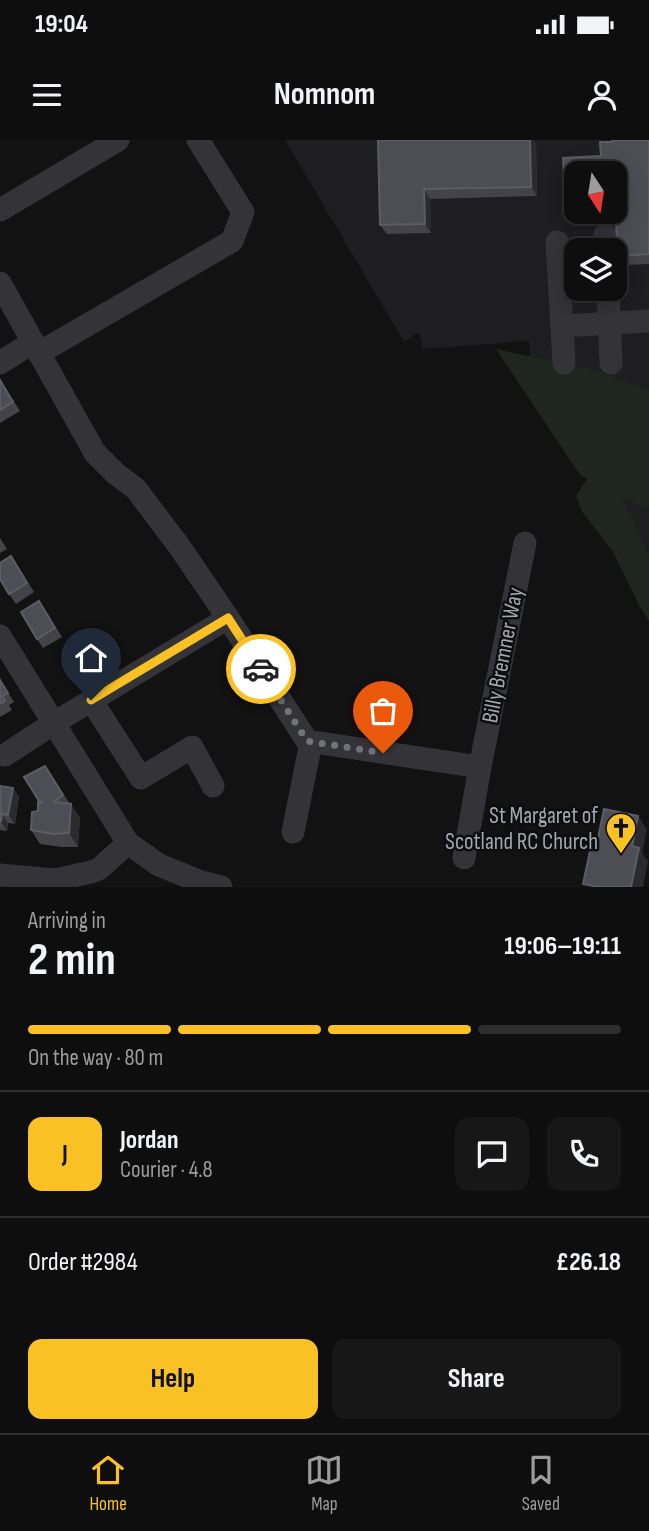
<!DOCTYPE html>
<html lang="en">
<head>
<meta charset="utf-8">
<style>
	:root { --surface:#0e0e0e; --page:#171717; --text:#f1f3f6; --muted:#9b9c9e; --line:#2e2e2e; --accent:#f9c124 }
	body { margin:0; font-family:"Sofia Sans Condensed",sans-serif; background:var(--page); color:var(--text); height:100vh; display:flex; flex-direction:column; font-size:26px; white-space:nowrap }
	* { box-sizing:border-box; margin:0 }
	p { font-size:23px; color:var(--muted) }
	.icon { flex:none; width:38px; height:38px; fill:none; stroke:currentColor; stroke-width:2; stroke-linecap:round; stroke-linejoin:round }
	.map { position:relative; height:747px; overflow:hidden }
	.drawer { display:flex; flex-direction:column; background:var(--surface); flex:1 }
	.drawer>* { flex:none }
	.needle { width:46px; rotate:168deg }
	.controls { position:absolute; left:564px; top:21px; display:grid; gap:14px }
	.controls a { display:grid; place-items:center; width:63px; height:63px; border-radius:14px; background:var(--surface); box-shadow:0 4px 18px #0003,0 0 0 2px var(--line); font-size:35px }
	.pin { position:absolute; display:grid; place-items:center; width:60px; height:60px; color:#fff; margin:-72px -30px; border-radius:50% 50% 50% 0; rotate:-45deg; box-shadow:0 0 7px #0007 }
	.pin .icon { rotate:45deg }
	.courier { position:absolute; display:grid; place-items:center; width:70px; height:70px; margin:-35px; border:5px solid #f9c124; border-radius:50%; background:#fff; color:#222; box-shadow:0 2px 9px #0007 }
	.head em { font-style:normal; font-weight:700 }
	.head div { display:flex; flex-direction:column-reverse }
	.head { display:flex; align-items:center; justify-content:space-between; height:119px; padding:0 28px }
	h1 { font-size:46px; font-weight:700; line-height:52px }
	.bar { display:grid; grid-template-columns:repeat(4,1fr); gap:10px 7px; align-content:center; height:84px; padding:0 28px }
	.bar i { height:9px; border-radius:5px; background:var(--line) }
	.bar .active { background:var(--accent) }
	.bar p { grid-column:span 4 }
	.line { display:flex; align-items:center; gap:18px; padding:0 28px; border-top:2px solid var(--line) }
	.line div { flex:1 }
	.round { display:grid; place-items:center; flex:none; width:74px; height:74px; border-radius:14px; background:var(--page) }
	.primary-button { display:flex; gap:14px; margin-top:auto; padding:14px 28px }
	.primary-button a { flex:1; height:80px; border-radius:14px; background:var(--accent); color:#111; font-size:28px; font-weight:700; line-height:80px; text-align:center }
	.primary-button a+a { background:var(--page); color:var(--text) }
	.status { display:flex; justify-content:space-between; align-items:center; height:49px; padding:0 35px; background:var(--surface); direction:ltr }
	.status svg { height:19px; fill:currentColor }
	header { display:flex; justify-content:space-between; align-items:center; height:91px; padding:0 28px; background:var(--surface); font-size:32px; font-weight:700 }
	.dock { display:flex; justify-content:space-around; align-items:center; height:98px; border-top:2px solid var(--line); background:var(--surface); font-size:19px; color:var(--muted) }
	.dock a { display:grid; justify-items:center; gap:4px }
	.dock .active { color:var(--accent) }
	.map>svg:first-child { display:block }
	.built { fill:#1e1e20; fill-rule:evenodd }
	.green { fill:#1e261f }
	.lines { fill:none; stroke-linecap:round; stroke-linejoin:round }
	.minor { stroke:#333338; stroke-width:23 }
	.wall { fill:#434349 }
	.shaded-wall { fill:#2b2b2f }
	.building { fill:#4d4e55; stroke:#5b5c64; stroke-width:2 }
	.done { stroke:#70737c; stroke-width:7; stroke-dasharray:0 12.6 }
	.route { stroke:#f9c124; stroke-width:9 }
	.labels { text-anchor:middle; stroke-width:5; stroke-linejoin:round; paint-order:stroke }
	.street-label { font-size:23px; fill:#a2a7b5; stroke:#0d0d0e }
	.poi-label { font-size:23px; fill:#a2a7b5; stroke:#0d0d0e; text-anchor:end }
</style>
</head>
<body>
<div class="status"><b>19:04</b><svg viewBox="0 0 49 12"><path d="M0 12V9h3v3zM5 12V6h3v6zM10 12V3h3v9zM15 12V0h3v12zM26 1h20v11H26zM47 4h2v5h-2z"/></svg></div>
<header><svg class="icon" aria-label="menu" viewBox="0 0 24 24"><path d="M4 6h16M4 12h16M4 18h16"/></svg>Nomnom<svg class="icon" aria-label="person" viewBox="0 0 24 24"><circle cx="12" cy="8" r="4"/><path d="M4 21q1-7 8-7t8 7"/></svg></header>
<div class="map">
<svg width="649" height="747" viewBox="0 0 649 747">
	<rect width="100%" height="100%" fill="#121213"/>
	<path class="built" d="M 285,0 L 649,0 L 649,414 L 602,336 L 531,235 L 529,201 L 423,209 L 420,194 L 417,193 L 404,202 ZM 576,33 L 614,33 L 614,72 L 576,72 ZM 576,110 L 614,110 L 614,149 L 576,149 Z"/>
	<path class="green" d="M 496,209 L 594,230 L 649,250 L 649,366 L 643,367 L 621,356 L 649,414 L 649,481 L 640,467 L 612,410 L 582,372 L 576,356 L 587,339 L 580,335 Z"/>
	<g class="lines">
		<g class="minor">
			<path d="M 0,70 L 118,0"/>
			<path d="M 605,95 L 606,110"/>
			<path d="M 557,102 L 564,223"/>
			<path d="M 0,143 L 95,313 L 115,333 L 136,349 L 179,406 L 228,478 L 307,601 L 480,627"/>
			<path d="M 608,149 L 611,223"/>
			<path d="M 562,186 L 649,181"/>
			<path d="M 39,213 L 232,101 L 243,72 L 198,0"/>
			<path d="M 0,223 L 33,202"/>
			<path d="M 0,496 L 128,703 L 159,725 L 201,742 L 221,747"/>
			<path d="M 91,560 L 141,638 L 192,607 L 213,646"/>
			<path d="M 5,615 L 54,583 L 228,478"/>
			<path d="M 293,692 L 311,602"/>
			<path d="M 464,718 L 480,627 L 525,403"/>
			<path d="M 0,735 L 55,740 L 91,732 L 99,729 L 128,703"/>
		</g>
	</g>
	<g class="wall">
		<path d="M 378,0 L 533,0 L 536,4 L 537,56 L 430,59 L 431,93 L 387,94 L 380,85 Z"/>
		<path d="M 612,0 L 649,0 L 649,124 L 625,125 L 618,116 L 616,76 L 610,77 L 606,72 L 614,72 L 614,33 L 576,33 L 576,62 L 571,63 L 565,53 L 563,18 L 601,16 L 600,2 L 612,2 Z"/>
		<path d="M 0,240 L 20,271 L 0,283 Z"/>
		<path d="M 0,398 L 7,409 L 0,413 Z"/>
		<path d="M 17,425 L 34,452 L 16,464 L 9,454 Z"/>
		<path d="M 45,470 L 62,497 L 43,508 L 37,499 Z"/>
		<path d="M 0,540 L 14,562 L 9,565 L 12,570 L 0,577 Z"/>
		<path d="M 45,626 L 70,664 L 80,677 L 78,707 L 62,707 L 40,704 L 31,690 L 38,671 L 40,662 L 24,637 Z"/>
		<path d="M 0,646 L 13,648 L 19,657 L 15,684 L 8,683 L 7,691 L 0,690 Z"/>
	</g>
	<g class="shaded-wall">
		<path d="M 530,0 L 533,0 L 536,4 L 537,56 L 531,47 Z"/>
		<path d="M 424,49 L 430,59 L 431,93 L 425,84 Z"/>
		<path d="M 45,626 L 71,665 L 71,664 L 80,677 L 78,707 L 69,693 L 71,666 Z"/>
		<path d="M 13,648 L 19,657 L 15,684 L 8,675 Z"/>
		<path d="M 2,674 L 8,683 L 7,691 L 1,682 Z"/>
		<path d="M 638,676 L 647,689 L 642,713 L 648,721 L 643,747 L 631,747 L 632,706 Z"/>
	</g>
	<g class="building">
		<path d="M 378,0 L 530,0 L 531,47 L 424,49 L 425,84 L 380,85 Z"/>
		<path d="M 612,0 L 649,0 L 649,114 L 618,116 L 615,67 L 614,67 L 614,33 L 576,33 L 576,53 L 565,53 L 563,18 L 601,16 L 600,2 L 612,2 Z"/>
		<path d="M 0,240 L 13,262 L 0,270 Z"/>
		<path d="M 11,416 L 27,443 L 9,454 L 0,439 L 0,423 Z"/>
		<path d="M 39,461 L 55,488 L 37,499 L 21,472 Z"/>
		<path d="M 0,540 L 8,553 L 2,556 L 5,561 L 0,564 Z"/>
		<path d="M 45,626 L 63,655 L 54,662 L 71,664 L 69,693 L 53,694 L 31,690 L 32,672 L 38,671 L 38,662 L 43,663 L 39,661 L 24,637 Z"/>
		<path d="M 0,646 L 13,648 L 8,675 L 2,674 L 1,682 Z"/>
		<path d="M 604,669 L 638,676 L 632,706 L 639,708 L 631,747 L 598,747 L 583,744 L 593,697 L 598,698 Z"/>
	</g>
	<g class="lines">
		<path class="done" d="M 261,529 L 307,601 L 383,613"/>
		<path class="route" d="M 91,560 L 228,478 L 261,529"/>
	</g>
	<defs>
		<g id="church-pin" transform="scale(1.575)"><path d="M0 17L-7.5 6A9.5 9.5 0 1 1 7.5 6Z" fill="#f9c124" stroke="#0d0d0e"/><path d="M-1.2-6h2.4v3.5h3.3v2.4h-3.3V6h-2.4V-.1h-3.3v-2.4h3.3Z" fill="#111"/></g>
	</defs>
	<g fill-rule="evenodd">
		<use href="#church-pin" x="621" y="688"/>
	</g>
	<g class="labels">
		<g class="street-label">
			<text transform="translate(502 515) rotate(-79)" y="8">Billy Bremner Way</text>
		</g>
		<g class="poi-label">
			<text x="598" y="683">St Margaret of<tspan x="598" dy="26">Scotland RC Church</tspan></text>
		</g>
	</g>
</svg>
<div class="controls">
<a><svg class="needle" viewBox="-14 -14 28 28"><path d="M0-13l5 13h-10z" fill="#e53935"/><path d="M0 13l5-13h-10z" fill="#9b9c9e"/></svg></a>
<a><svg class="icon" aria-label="layers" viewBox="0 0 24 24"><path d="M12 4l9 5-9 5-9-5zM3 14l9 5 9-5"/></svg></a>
</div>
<div class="pin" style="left:383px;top:613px;background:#ea580c"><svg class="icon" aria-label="bag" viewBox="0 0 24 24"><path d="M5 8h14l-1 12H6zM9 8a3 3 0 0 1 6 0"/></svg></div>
<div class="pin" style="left:91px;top:560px;background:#1f2937"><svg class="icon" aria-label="home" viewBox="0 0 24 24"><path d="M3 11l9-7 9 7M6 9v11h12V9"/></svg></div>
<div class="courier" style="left:261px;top:529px"><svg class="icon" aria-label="car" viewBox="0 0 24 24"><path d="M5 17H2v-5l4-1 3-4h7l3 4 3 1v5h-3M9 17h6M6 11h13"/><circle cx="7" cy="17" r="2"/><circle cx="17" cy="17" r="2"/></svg></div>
</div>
<section class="drawer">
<div class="head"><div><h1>2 min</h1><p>Arriving in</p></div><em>19:06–19:11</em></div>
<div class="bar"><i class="active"></i><i class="active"></i><i class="active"></i><i></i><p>On the way · 80 m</p></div>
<div class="line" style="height:126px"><b class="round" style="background:var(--accent);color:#111">J</b><div><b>Jordan</b><p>Courier · 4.8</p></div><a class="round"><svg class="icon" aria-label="chat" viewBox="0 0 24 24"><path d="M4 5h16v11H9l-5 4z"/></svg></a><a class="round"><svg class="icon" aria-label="phone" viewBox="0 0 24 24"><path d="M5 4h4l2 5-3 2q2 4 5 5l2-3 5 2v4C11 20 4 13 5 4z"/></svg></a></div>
<div class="line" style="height:91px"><div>Order #2984</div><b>£26.18</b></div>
<div class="primary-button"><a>Help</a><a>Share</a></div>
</section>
<nav class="dock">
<a class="active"><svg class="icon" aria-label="home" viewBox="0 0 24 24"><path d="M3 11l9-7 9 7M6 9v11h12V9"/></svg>Home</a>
<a><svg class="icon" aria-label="map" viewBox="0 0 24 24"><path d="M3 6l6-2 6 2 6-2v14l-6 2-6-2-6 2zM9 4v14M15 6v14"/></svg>Map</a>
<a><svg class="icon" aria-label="saved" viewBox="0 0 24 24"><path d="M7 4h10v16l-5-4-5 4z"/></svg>Saved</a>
</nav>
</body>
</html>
